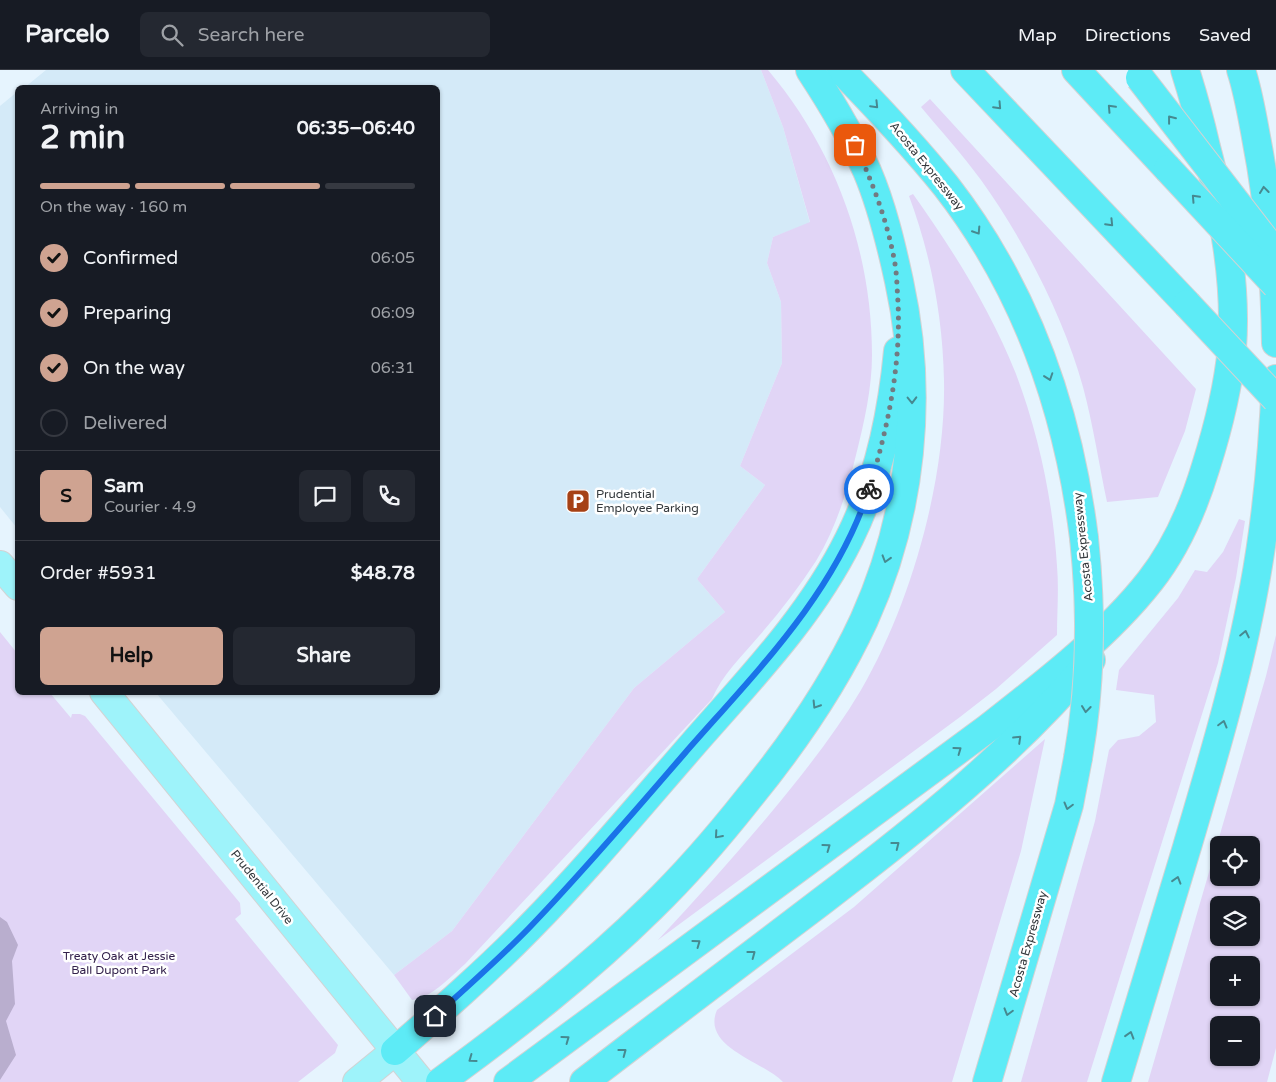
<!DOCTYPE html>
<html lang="en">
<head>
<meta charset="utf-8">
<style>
	:root { --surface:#171b24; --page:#242831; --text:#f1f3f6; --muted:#9ea1a6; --line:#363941; --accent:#cfa391 }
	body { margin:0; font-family:"Varela Round",sans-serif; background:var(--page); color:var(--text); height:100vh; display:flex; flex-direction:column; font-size:19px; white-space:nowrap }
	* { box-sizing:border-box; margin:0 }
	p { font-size:16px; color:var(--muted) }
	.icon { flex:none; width:28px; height:28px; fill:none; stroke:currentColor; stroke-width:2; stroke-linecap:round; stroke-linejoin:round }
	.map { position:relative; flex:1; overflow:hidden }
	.panel { position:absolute; left:15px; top:15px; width:425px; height:610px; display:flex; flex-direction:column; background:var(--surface); border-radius:8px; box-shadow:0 1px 4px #0004 }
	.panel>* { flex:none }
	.fabs { position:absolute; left:1210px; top:766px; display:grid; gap:10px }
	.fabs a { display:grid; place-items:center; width:50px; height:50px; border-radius:8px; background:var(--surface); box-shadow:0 1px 4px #0004; font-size:25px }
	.pin { position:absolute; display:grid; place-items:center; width:42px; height:42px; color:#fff; margin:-21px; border-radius:10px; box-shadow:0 2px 8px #0006 }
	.courier { position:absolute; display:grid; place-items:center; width:50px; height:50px; margin:-25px; border:4px solid #1a73e8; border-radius:50%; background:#fff; color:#222; box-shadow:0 1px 6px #0007 }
	.summary em { font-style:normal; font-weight:700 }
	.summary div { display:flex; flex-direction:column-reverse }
	.summary { display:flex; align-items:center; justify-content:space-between; height:85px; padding:0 25px }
	h1 { font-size:32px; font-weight:700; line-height:38px }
	.bar { display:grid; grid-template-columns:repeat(4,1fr); gap:8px 5px; align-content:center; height:60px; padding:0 25px }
	.bar i { height:6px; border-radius:4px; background:var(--line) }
	.bar .current { background:var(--accent) }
	.bar p { grid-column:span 4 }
	.line { display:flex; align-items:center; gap:12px; padding:0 25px; border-top:1px solid var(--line) }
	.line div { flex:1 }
	.round { display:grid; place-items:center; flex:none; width:52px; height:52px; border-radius:8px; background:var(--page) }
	ol { padding:0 25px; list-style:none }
	li { display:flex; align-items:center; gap:15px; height:55px }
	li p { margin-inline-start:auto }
	li .icon { padding:5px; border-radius:50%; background:var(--accent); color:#111; stroke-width:4 }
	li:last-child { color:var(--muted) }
	li i { width:28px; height:28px; border:2px solid var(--line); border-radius:50% }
	.action { display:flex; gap:10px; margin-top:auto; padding:10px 25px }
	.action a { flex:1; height:58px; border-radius:8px; background:var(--accent); color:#111; font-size:20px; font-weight:700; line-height:58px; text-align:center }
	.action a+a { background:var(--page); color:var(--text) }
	header { display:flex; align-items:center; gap:30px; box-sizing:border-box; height:70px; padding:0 25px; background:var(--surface); border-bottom:1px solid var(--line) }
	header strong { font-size:24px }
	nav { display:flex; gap:28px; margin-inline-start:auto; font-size:18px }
	.search { width:350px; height:45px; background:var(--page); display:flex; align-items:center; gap:12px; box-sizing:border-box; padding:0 18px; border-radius:8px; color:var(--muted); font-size:19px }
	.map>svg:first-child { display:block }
	.built { fill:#d4eaf8 }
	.green { fill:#e1d5f6; fill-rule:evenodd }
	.forest { fill:#b9aece }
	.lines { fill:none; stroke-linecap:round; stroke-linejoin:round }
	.primary-casing { stroke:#d2d3d4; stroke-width:30 }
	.motorway-casing { stroke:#d2d3d4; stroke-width:30 }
	.primary { stroke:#9ef3fa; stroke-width:28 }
	.motorway { stroke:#5debf6; stroke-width:28 }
	.motorway-bridge-casing { stroke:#d2d3d4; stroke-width:30; stroke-linecap:butt }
	.motorway-bridge { stroke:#5debf6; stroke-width:28 }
	.oneway { stroke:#468990 }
	.done { stroke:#727a81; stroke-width:5; stroke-dasharray:0 9 }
	.route { stroke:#1a73e8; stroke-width:6 }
	.labels { text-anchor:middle; stroke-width:5; stroke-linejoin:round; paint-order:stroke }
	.street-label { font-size:12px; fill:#34393d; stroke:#fff }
	.poi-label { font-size:12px; fill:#34393d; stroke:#fff; text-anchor:start }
	.park-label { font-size:12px; fill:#34224c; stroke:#fff }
</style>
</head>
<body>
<header>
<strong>Parcelo</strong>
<div class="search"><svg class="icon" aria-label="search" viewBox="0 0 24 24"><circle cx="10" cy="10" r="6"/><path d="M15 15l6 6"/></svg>Search here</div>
<nav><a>Map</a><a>Directions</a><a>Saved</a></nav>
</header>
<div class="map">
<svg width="1276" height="1012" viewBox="0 0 1276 1012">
	<rect width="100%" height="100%" fill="#e6f4fe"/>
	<g class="built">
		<path d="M 46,0 L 761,0 L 783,57 L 810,153 L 773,167 L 767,193 L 781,232 L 782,293 L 740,396 L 765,415 L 697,509 L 725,542 L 634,618 L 452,861 L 394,905 L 156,623 L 438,622 L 438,18 L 24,18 Z"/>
		<path d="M 17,22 L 17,458 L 0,437 L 0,36 Z"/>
	</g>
	<g class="green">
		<path d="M 761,0 L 768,0 C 835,79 872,181 872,285 C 872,318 864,353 856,385 C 847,422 836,458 816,491 C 799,517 780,542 759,566 C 742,586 722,605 712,629 L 465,894 C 450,907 433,927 412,930 L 394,905 L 452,861 L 634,618 L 725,542 L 697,509 L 765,415 L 740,396 L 782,293 L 781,232 L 767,193 L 773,167 L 810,152 L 783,57 Z"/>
		<path d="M 930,29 L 1196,319 L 1185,361 L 1158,427 L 1107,432 C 1099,394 1093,354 1083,317 C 1064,248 1023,168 981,110 C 962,84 941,61 921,37 Z"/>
		<path d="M 913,124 C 953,180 990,239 1016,304 C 1039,365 1053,432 1057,496 C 1059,519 1057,542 1057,565 L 996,619 L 960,647 L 658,870 C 696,829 733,788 769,745 C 802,705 835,664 861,620 C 911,534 946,410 944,311 C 943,248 931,185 909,126 Z"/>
		<path d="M 1239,449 L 1245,451 L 1236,508 L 1218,593 L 1087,1012 L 1021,1012 L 1095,751 L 1109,680 L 1118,670 L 1139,666 L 1156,652 L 1154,625 L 1116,620 L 1119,600 L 1178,528 L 1195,500 L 1207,502 L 1223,482 Z"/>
		<path d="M 0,562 L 17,583 L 18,622 L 50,623 L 71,648 L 72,644 L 80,644 L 85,646 L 240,833 L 241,844 L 235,849 L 338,975 L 335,983 L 298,1012 L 0,1012 Z"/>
		<path d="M 1276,565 L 1276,978 L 1267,1012 L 1148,1012 L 1266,606 ZM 1219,775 L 1251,775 L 1251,808 L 1219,808 ZM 1219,835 L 1251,835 L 1251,868 L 1219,868 ZM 1219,895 L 1251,895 L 1251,928 L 1219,928 ZM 1219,955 L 1251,955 L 1251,988 L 1219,988 Z"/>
		<path d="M 1045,669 L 1021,781 L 952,1012 L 783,1012 C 763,991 701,977 717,940 L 854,837 Z"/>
	</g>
	<path class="forest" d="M 0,847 L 7,852 L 18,875 L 12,891 L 15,934 L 6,951 L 16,985 L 0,1010 Z"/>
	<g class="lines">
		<g class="primary-casing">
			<g id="primary">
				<path d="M 0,495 L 18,516"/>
				<path d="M 104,622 L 421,1012"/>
				<path d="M 357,1012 L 395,981"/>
			</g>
		</g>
		<g class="motorway-casing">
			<g id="motorway">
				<path d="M 841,0 C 878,38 913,75 946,116 C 1026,219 1068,339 1084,468"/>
				<path d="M 965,0 L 1187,234"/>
				<path d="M 1076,0 L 1168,99"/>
				<path d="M 1241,0 C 1248,21 1252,45 1256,67 C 1269,134 1275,204 1276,273"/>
				<path d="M 395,981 C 441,941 487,901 529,858 C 587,799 640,735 694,673 C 750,609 811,546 849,469 C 878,411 892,345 898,281"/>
				<path d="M 440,1012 C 514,958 586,902 651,838 C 686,804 718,767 748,729 C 793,674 834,615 864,550 C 912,444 924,325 899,211 C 891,174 882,136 867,101 C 851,65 831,32 810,0"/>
				<path d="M 508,1012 L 988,658 C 1043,615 1107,566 1150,511 C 1176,478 1194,436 1206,396 C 1218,358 1228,318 1232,278 C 1237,211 1223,141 1206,77 C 1200,51 1193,25 1185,0"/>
				<path d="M 584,1012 C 663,951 743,891 822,831 C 918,758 1013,683 1091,590"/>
				<path d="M 987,1012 L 1069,735 L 1078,688"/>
				<path d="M 1116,1012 C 1139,934 1163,856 1187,777 C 1212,692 1238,606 1254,518 C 1267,449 1273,379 1276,309"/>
			</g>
		</g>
		<use href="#primary" class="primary"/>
		<use href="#motorway" class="motorway"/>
		<g class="motorway-bridge-casing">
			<g id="motorway-bridge">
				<path d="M 1140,8 L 1276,184"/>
				<path d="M 1168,99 L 1276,215"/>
				<path d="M 1187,234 L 1276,329"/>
				<path d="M 1078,688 C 1091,615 1092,542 1084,468"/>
			</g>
		</g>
		<use href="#motorway-bridge" class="motorway-bridge"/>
	</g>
	<defs><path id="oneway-chevron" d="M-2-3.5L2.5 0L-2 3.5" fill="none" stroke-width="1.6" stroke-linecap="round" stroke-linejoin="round" transform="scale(1.25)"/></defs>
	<g class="oneway">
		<use href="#oneway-chevron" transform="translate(875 35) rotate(46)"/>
		<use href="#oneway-chevron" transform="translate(998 36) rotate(47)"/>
		<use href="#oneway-chevron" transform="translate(1111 38) rotate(-133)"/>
		<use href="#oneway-chevron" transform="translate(1171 49) rotate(-128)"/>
		<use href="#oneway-chevron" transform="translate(1264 120) rotate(-97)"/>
		<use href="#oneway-chevron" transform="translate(1195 128) rotate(-133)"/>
		<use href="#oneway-chevron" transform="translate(1110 153) rotate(46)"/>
		<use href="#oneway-chevron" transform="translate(977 161) rotate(57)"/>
		<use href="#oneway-chevron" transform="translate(1049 307) rotate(71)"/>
		<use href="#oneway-chevron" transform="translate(912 330) rotate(89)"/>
		<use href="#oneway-chevron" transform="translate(886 489) rotate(107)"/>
		<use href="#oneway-chevron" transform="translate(1245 564) rotate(-78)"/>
		<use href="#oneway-chevron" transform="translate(816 635) rotate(122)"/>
		<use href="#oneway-chevron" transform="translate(1086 639) rotate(97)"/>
		<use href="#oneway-chevron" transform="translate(1223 654) rotate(-75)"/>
		<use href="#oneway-chevron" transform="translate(1018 669) rotate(-44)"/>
		<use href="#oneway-chevron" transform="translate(958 680) rotate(-36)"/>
		<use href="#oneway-chevron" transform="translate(1068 736) rotate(105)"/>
		<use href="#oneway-chevron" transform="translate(718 765) rotate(131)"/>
		<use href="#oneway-chevron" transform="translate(896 775) rotate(-38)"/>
		<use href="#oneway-chevron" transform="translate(827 777) rotate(-36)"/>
		<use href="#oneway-chevron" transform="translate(1177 810) rotate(-73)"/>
		<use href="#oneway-chevron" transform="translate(697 873) rotate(-36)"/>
		<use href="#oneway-chevron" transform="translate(752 884) rotate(-37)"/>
		<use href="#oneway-chevron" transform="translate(1008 942) rotate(106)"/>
		<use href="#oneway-chevron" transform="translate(1130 965) rotate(-73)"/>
		<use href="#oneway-chevron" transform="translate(566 969) rotate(-36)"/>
		<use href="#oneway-chevron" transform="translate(623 982) rotate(-37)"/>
		<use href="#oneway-chevron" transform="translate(472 989) rotate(144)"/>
	</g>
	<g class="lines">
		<path class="done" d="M 855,75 C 873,113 888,153 895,194 C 897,206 897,219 898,232 C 901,295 888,358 869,419"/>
		<path class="route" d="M 435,946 C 467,917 499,889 529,858 C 583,802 634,742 685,683 C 755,603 836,523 869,419"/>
	</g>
	<defs>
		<g id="parking-square" transform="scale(1.25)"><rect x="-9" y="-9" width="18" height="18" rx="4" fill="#a64115" stroke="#fff"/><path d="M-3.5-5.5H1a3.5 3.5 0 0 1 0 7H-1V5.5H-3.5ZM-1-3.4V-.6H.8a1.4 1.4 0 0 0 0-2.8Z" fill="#fff"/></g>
	</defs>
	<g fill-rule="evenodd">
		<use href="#parking-square" x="578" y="431"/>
	</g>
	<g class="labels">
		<g class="street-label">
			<text transform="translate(927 96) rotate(51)" y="4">Acosta Expressway</text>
			<text transform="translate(1083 477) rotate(-96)" y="4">Acosta Expressway</text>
			<text transform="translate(262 817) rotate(51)" y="4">Prudential Drive</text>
			<text transform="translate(1028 874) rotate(-74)" y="4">Acosta Expressway</text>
		</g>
		<g class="poi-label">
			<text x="596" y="428">Prudential<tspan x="596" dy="14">Employee Parking</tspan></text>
		</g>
		<g class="park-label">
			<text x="119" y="890">Treaty Oak at Jessie<tspan x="119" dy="14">Ball Dupont Park</tspan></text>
		</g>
	</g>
</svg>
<div class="fabs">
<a><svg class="icon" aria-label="locate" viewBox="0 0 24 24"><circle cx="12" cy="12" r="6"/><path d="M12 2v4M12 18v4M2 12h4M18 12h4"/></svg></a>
<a><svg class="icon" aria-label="layers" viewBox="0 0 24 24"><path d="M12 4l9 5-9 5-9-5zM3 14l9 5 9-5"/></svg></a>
<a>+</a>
<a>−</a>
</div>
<div class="pin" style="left:855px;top:75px;background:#ea580c"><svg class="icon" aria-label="bag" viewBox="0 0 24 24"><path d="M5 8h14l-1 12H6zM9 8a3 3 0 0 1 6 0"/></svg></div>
<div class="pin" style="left:435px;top:946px;background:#1f2937"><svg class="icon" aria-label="home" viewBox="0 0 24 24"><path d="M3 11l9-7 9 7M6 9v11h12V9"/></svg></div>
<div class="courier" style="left:869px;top:419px"><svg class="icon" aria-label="bike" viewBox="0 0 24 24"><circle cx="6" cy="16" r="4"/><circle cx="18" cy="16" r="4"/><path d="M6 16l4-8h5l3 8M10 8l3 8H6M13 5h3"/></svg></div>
<section class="panel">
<div class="summary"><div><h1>2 min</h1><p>Arriving in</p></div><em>06:35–06:40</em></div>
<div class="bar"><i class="current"></i><i class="current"></i><i class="current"></i><i></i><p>On the way · 160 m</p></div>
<ol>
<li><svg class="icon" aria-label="check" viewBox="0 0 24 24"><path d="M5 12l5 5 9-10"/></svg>Confirmed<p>06:05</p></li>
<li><svg class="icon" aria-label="check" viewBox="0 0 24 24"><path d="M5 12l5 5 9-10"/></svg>Preparing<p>06:09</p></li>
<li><svg class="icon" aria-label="check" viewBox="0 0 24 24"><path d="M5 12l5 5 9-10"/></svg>On the way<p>06:31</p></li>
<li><i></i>Delivered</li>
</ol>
<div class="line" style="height:90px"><b class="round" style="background:var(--accent);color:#111">S</b><div><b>Sam</b><p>Courier · 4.9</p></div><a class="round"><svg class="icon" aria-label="chat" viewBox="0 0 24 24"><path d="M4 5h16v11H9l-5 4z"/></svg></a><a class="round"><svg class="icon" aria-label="phone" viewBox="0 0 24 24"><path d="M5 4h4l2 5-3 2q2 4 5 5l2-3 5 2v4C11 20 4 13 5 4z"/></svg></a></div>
<div class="line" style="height:65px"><div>Order #5931</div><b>$48.78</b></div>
<div class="action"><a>Help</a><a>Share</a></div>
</section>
</div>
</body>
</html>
